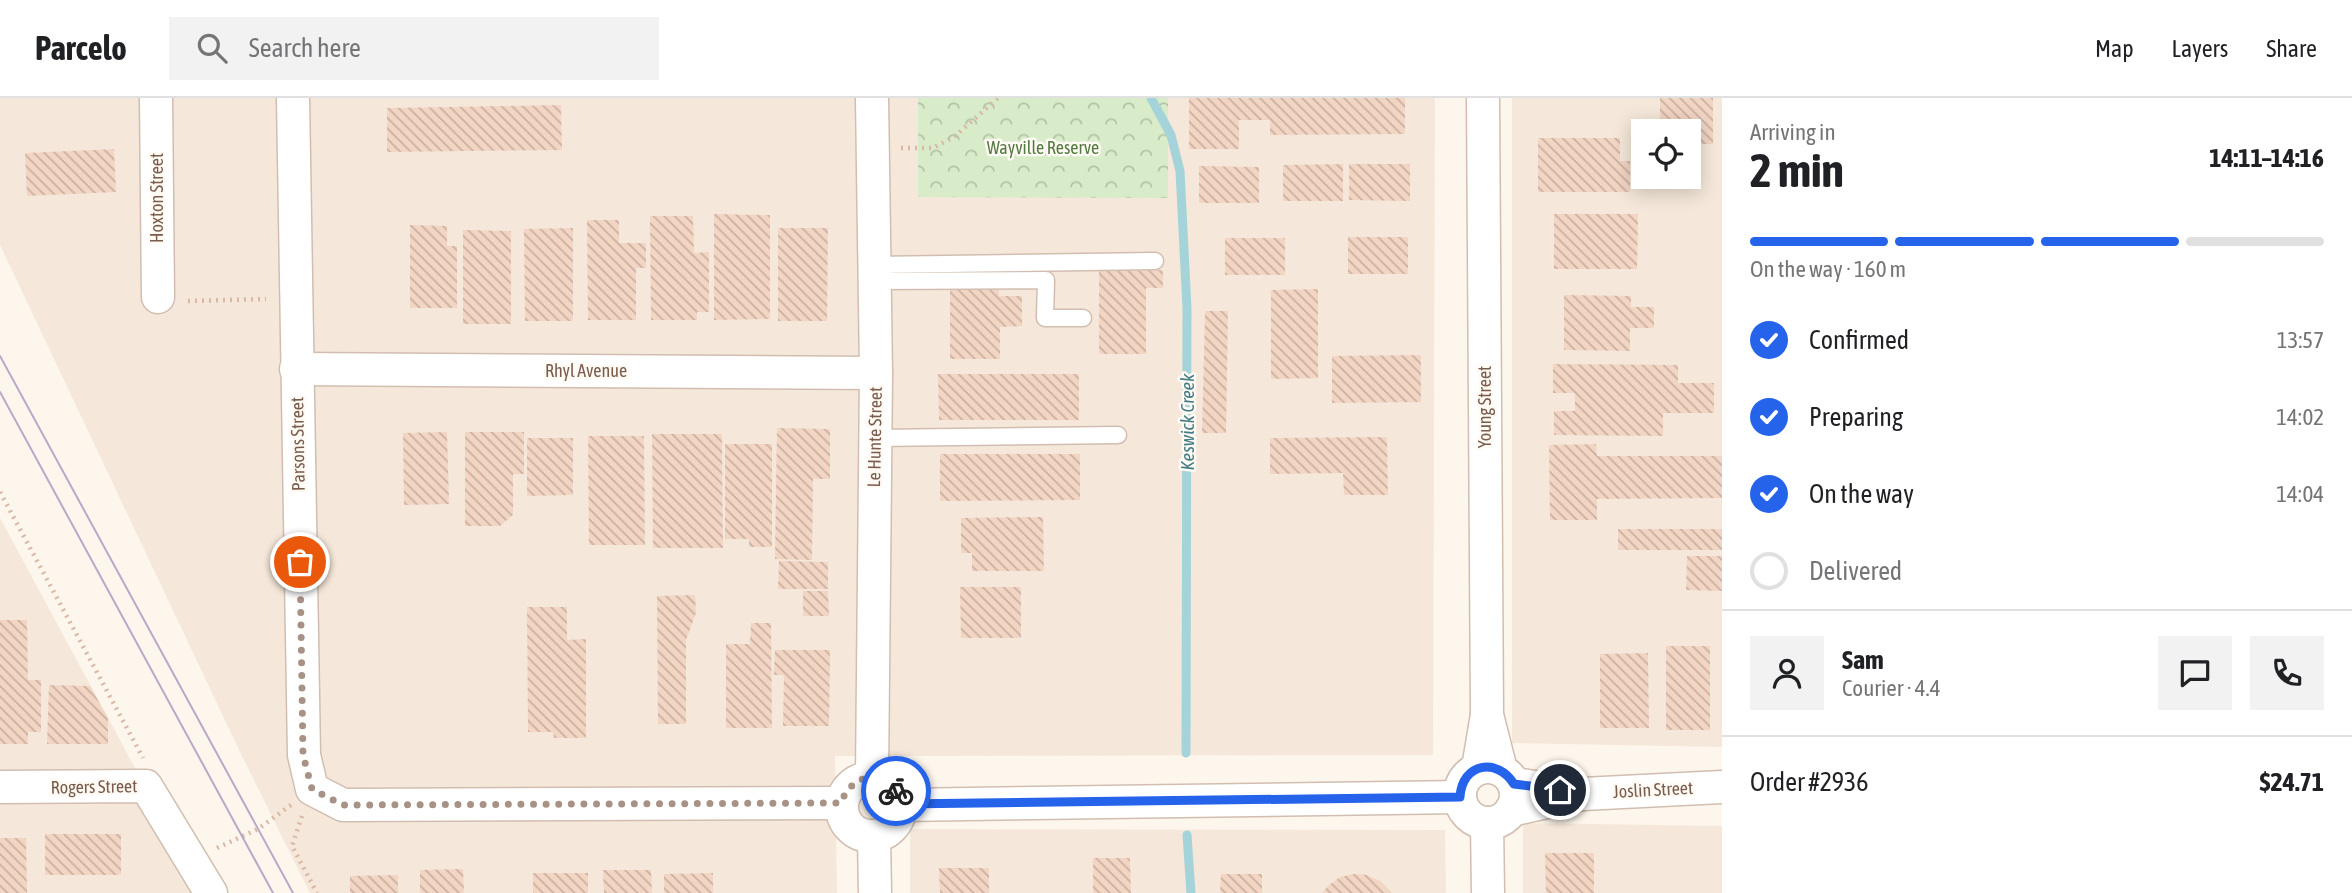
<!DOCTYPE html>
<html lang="en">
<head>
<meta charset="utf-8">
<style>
	:root { --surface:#fff; --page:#f2f2f2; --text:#202124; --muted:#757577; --line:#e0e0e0; --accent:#2563eb }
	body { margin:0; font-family:"Asap Condensed",sans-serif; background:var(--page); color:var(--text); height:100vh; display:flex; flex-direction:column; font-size:26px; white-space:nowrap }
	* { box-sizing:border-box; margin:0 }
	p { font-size:23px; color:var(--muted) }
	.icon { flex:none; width:38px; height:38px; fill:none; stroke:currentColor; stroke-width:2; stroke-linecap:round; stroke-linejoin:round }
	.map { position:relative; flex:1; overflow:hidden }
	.sheet { display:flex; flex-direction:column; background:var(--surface); width:630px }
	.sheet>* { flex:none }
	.fabs { position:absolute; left:1631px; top:21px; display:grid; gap:14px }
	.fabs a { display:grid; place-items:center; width:70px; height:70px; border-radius:0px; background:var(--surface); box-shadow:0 4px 18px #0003; font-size:35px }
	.pin { position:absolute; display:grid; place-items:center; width:60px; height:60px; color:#fff; margin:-30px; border:4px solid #fff; border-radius:50%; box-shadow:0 2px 7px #0007 }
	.courier { position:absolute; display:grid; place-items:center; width:70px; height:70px; margin:-35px; border:5px solid #2563eb; border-radius:50%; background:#fff; color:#222; box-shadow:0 2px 9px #0007 }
	.head em { font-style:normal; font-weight:700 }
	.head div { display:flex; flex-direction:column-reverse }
	.head { display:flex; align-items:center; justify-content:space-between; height:119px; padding:0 28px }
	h1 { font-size:46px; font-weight:700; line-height:52px }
	.bar { display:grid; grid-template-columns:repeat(4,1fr); gap:10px 7px; align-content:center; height:84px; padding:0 28px }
	.bar i { height:9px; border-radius:5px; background:var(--line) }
	.bar .selected { background:var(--accent) }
	.bar p { grid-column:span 4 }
	.line { display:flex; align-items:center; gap:18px; padding:0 28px; border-top:2px solid var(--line) }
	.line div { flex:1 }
	.round { display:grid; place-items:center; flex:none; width:74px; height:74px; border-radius:0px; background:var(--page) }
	ol { padding:0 28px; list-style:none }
	li { display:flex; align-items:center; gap:21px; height:77px }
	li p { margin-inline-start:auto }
	li .icon { padding:7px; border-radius:50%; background:var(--accent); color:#fff; stroke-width:4 }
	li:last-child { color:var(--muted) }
	li i { width:38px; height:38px; border:4px solid var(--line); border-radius:50% }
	header { display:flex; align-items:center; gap:42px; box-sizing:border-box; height:98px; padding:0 35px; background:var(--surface); border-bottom:2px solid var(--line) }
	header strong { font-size:33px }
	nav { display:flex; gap:38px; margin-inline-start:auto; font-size:24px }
	.search { width:490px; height:63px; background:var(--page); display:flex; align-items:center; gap:18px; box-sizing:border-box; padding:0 24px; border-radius:0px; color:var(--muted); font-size:26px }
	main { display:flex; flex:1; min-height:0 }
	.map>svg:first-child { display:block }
	.residential { fill:#f5e8da; fill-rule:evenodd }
	.park { fill:url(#park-crowns) }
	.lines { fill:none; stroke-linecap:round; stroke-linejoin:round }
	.stream { stroke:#a5d3da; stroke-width:9 }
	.building { fill:url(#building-back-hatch) }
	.service-casing { stroke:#d1beb0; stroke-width:19 }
	.minor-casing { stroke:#d1beb0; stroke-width:35 }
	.path { stroke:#d9b8a5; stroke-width:4.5; stroke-dasharray:2 5; stroke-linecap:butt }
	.service { stroke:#fff; stroke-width:16 }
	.minor { stroke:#fff; stroke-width:32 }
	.tram { stroke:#b9a8c9; stroke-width:2 }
	.done { stroke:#a89285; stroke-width:7; stroke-dasharray:0 12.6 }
	.route { stroke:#2563eb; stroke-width:9 }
	.labels { text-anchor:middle; stroke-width:5; stroke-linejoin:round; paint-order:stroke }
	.park-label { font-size:18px; fill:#537a41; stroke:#fffaf3 }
	.street-label { font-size:18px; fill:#7a5c4d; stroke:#fffaf3 }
	.water-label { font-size:19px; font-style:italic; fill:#437c86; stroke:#fffaf3 }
</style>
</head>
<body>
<header>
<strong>Parcelo</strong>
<div class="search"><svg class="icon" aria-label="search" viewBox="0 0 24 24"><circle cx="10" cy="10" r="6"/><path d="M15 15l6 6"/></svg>Search here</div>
<nav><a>Map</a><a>Layers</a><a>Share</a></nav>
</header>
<main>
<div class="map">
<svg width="1722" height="795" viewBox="0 0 1722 795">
	<defs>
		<pattern id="park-crowns" width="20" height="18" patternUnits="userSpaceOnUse" patternTransform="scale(1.75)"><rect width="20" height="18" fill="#d8ecc9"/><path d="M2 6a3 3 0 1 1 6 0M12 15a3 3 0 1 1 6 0" fill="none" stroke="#b4c2a5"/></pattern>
		<pattern id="building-back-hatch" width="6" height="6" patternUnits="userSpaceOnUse" patternTransform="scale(1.75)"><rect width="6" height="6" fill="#f3d5c3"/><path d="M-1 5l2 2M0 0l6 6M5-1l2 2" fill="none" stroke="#cab0a1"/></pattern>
	</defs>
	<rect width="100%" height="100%" fill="#fdf6ec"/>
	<g class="residential">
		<path d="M 0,0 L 1435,0 L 1433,657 L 835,658 L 837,795 L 310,795 L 240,654 L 0,147 Z"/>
		<path d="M 1512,0 L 1722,0 L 1722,649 L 1512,645 ZM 1643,33 L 1689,33 L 1689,79 L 1643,79 Z"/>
		<path d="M 0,420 L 108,620 L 203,795 L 0,795 Z"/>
		<path d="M 1523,725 L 1722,728 L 1722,795 L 1523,795 Z"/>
		<path d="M 910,731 L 1445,732 L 1446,795 L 910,795 Z"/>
	</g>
	<path class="park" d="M 918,0 L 1168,0 L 1168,100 L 918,99 Z"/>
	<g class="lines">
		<g class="stream">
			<path d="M 1151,0 L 1171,37 L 1180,73 L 1187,210 L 1186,655"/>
			<path d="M 1187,737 L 1191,795"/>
		</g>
	</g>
	<g class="building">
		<path d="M 1189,0 L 1405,0 L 1405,36 L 1270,37 L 1270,22 L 1239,22 L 1239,51 L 1189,51 Z"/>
		<path d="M 1660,0 L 1713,0 L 1713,46 L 1689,46 L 1689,33 L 1660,33 Z"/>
		<path d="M 561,7 L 562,52 L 387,54 L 387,10 Z"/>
		<path d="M 1538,40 L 1620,40 L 1620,63 L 1630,63 L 1630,94 L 1538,94 Z"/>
		<path d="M 114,51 L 116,94 L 27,98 L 25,55 Z"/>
		<path d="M 1343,66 L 1343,103 L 1283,103 L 1283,67 Z"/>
		<path d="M 1349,66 L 1410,66 L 1410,103 L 1349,102 Z"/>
		<path d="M 1199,68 L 1259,69 L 1259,105 L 1199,105 Z"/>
		<path d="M 714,116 L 770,117 L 770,221 L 714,222 Z"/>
		<path d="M 1554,116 L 1638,116 L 1637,171 L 1554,171 Z"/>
		<path d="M 650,118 L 693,118 L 694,155 L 709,154 L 709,214 L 697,214 L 697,222 L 651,222 Z"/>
		<path d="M 587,122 L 619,122 L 619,145 L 646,145 L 646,170 L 636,170 L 636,222 L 588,222 Z"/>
		<path d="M 410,127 L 447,128 L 447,148 L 457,148 L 457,210 L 410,210 Z"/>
		<path d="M 573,130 L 573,223 L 525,223 L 524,131 Z"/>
		<path d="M 778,130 L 828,130 L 827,223 L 778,223 Z"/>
		<path d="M 463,132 L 511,133 L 511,226 L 463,226 Z"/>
		<rect x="1348" y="139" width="60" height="37"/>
		<rect x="1225" y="140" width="60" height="37"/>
		<path d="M 1163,172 L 1163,190 L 1146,190 L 1146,256 L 1099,256 L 1099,173 Z"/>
		<path d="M 999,187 L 999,198 L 1022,198 L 1022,228 L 1000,229 L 1000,261 L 950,261 L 950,188 Z"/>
		<path d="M 1318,191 L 1318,280 L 1271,281 L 1271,192 Z"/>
		<path d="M 1564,197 L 1631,198 L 1631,209 L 1654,209 L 1654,230 L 1630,230 L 1630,253 L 1564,252 Z"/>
		<path d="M 1205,213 L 1228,213 L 1226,335 L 1202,335 Z"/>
		<path d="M 1421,257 L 1421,304 L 1332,305 L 1332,258 Z"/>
		<path d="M 1553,266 L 1678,267 L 1678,285 L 1714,285 L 1714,315 L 1663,315 L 1663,338 L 1554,337 L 1554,313 L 1575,313 L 1575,295 L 1553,295 Z"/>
		<path d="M 938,276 L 1079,276 L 1079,322 L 939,322 Z"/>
		<path d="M 777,330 L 830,331 L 830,381 L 813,381 L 812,462 L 775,461 Z"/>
		<path d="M 447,334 L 449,406 L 404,407 L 403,335 Z"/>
		<path d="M 465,334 L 524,334 L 524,376 L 513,376 L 513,417 L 500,428 L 465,428 Z"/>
		<path d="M 652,336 L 722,336 L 723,450 L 653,450 Z"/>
		<path d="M 588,338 L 644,338 L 645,447 L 589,447 Z"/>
		<path d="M 1387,339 L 1388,397 L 1344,397 L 1343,375 L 1270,376 L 1270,340 Z"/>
		<path d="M 527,340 L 573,340 L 573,397 L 527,398 Z"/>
		<path d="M 725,346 L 772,346 L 772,449 L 749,449 L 749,441 L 725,441 Z"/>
		<path d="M 1596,346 L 1597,358 L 1722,358 L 1722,400 L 1597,401 L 1597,422 L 1550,422 L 1549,347 Z"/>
		<path d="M 940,356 L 1080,356 L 1080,402 L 940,403 Z"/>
		<path d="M 1043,419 L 1044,473 L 972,473 L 972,455 L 961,455 L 961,420 Z"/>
		<rect x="1618" y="431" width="104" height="21"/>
		<path d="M 1687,458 L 1722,458 L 1722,493 L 1686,492 Z"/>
		<path d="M 779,463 L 828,464 L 828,491 L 778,491 Z"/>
		<path d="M 960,489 L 1021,489 L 1021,540 L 961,540 Z"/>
		<path d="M 803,493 L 828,493 L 829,518 L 803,518 Z"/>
		<path d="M 695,497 L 696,515 L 686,542 L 686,626 L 658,626 L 657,498 Z"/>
		<path d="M 527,509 L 567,509 L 567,542 L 586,541 L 586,640 L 554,640 L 553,634 L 528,634 Z"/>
		<path d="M 0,522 L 27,522 L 28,582 L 41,582 L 41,634 L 28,634 L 28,646 L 0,646 Z"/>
		<path d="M 751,525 L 771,525 L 772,630 L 726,630 L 726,546 L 750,546 Z"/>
		<rect x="1666" y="548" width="44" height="84"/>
		<path d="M 775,552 L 830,552 L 829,628 L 783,628 L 784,577 L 774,577 Z"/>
		<path d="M 1648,555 L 1649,630 L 1600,630 L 1600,556 Z"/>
		<path d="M 49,587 L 90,588 L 108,620 L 108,646 L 47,646 Z"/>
		<rect x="45" y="736" width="76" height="41"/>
		<path d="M 0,740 L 26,740 L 27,795 L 0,795 Z"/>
		<path d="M 1545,755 L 1594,755 L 1594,795 L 1546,795 Z"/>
		<path d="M 1093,760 L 1130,760 L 1131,795 L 1093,795 Z"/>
		<path d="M 939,770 L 989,770 L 989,795 L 940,795 Z"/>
		<path d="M 463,771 L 464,795 L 420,795 L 420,772 Z"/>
		<path d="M 603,772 L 651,772 L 652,795 L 604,795 Z"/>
		<rect x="533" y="775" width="55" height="20"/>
		<path d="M 713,775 L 713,795 L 664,795 L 664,776 Z"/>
		<path d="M 1221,776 L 1262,776 L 1262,795 L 1220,795 Z"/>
		<path d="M 1354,776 L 1367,777 L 1380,783 L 1392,795 L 1322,795 L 1329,787 L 1340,779 Z"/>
		<path d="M 398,777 L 398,795 L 350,795 L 350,778 Z"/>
	</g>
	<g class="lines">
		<g class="service-casing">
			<g id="service">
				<path d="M 874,167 L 1155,163"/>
				<path d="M 874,183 L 1046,182 L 1045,220 L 1083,220"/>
				<path d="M 874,340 L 1118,337"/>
			</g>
		</g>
		<g class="minor-casing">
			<g id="minor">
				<path d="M 156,0 L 158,199"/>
				<path d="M 293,0 L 304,657 L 312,691 L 343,707 L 841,705"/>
				<path d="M 1483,0 L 1487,617"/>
				<path d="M 296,271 L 876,275"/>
				<circle cx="1488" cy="697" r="28"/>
				<path d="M 1478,670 L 1487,617 L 1501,672"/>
				<path d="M 872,679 L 876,275 L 872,0"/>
				<circle cx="871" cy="709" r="29"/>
				<path d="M 0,689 L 146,688 L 211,795"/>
				<path d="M 1583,696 L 1722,689"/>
				<path d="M 901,707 L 1460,699"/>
				<path d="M 1511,712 L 1583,696 L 1514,686"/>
				<path d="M 1487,725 L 1488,795"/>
				<path d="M 874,739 L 875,795"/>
			</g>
		</g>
		<g class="path">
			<path d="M 901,50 L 933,50 L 954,39 L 998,0"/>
			<path d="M 188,203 L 266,201"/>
			<path d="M 0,394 L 143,660"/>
			<path d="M 302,718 L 292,748 L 317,795"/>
			<path d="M 217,750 L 258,731 L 291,707"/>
		</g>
		<use href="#service" class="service"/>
		<use href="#minor" class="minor"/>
		<g class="tram">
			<path d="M 0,258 L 293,795"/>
			<path d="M 0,294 L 273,795"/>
		</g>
	</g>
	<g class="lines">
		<path class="done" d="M 300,464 L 303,657 L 312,691 L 343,707 L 841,705 C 850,679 879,669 896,693"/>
		<path class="route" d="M 896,693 L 901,706 L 1460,699 C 1462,665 1497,659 1514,686 L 1560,692"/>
	</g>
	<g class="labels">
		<g class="park-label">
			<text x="1043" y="56">Wayville Reserve</text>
		</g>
		<g class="street-label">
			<text transform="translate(157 100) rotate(-90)" y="6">Hoxton Street</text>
			<text x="586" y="279">Rhyl Avenue</text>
			<text transform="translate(1485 309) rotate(-90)" y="6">Young Street</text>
			<text transform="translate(875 339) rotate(-89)" y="6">Le Hunte Street</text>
			<text transform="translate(298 346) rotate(-91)" y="6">Parsons Street</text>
			<text transform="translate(94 689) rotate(-1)" y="6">Rogers Street</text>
			<text transform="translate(1653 692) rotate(-3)" y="6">Joslin Street</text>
		</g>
		<g class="water-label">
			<text transform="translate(1187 324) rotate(-90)" y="7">Keswick Creek</text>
		</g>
	</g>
</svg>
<div class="fabs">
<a><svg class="icon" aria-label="locate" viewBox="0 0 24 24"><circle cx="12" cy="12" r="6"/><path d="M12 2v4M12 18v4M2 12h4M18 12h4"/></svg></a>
</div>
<div class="pin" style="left:300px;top:464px;background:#ea580c"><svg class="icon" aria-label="bag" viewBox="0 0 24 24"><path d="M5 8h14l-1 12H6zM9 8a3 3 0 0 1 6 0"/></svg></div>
<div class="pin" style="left:1560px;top:692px;background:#1f2937"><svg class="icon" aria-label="home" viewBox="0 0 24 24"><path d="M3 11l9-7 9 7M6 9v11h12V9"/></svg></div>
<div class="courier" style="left:896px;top:693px"><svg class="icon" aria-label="bike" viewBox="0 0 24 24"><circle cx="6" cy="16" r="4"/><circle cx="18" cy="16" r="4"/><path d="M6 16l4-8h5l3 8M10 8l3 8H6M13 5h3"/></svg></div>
</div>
<section class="sheet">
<div class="head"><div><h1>2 min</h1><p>Arriving in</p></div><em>14:11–14:16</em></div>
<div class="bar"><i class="selected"></i><i class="selected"></i><i class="selected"></i><i></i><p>On the way · 160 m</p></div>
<ol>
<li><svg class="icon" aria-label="check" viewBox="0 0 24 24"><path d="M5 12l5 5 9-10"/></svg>Confirmed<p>13:57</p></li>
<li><svg class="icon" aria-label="check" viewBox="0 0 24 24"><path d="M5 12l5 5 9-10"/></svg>Preparing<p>14:02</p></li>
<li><svg class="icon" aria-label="check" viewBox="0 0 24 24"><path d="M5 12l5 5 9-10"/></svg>On the way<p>14:04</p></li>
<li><i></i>Delivered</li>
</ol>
<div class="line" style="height:126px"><a class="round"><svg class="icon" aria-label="person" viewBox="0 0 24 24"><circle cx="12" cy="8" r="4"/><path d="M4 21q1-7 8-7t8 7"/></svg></a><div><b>Sam</b><p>Courier · 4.4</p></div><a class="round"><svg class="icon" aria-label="chat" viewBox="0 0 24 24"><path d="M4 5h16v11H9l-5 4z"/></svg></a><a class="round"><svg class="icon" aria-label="phone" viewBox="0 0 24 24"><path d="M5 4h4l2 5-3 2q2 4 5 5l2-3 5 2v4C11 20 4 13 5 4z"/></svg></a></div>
<div class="line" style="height:91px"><div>Order #2936</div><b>$24.71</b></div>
</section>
</main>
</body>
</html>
